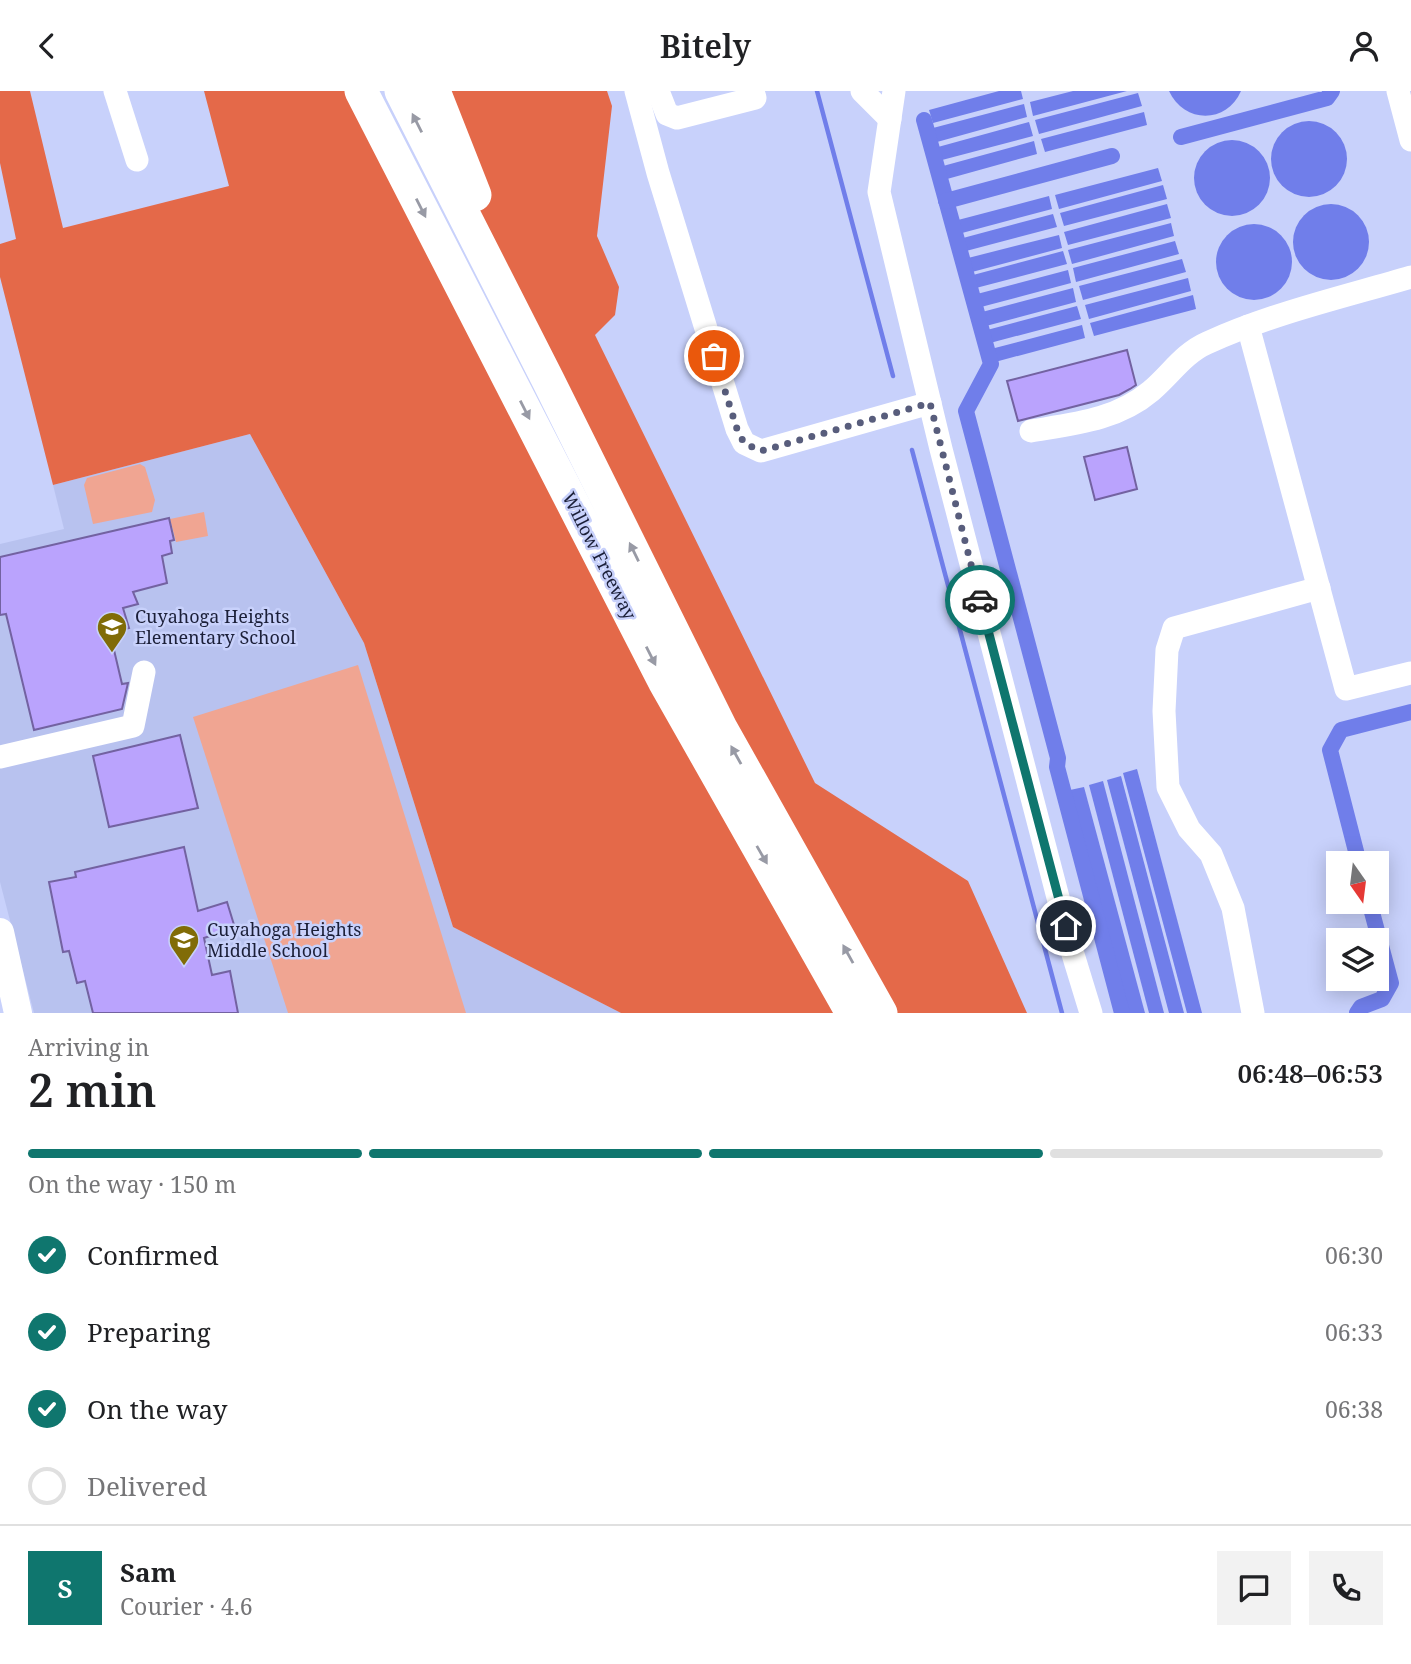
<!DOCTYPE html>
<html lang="en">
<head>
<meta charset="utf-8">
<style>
	:root { --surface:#fff; --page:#f2f2f2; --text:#202124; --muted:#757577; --line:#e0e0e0; --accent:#0f766e }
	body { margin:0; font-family:"Noto Serif",serif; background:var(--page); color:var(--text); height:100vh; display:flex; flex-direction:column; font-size:26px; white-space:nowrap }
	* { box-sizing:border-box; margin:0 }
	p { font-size:23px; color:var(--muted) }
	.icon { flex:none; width:38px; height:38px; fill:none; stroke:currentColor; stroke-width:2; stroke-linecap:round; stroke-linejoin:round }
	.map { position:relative; height:922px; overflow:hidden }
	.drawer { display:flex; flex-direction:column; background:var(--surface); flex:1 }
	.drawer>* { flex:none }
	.needle { width:46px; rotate:166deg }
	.fabs { position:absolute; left:1326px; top:760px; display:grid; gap:14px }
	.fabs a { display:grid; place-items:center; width:63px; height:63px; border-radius:0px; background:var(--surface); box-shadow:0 4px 18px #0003; font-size:35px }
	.pin { position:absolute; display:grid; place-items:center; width:60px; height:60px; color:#fff; margin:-30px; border:4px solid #fff; border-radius:50%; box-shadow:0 2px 7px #0007 }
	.courier { position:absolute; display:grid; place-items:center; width:70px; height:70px; margin:-35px; border:5px solid #0f766e; border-radius:50%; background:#fff; color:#222; box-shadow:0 2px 9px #0007 }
	.head em { font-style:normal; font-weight:600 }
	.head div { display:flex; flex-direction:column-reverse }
	.head { display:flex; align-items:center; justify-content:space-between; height:119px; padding:0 28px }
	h1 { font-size:46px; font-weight:600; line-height:52px }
	.bar { display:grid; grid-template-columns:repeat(4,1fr); gap:10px 7px; align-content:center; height:84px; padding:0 28px }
	.bar i { height:9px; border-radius:5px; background:var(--line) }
	.bar .active { background:var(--accent) }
	.bar p { grid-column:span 4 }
	.line { display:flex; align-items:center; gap:18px; padding:0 28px; border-top:2px solid var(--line) }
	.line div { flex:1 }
	.round { display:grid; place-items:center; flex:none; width:74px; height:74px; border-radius:0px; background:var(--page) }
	ol { padding:0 28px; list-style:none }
	li { display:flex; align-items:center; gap:21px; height:77px }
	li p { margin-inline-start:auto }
	li .icon { padding:7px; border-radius:50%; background:var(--accent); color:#fff; stroke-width:4 }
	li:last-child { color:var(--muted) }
	li i { width:38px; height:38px; border:4px solid var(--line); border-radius:50% }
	header { display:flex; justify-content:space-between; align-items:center; height:91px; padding:0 28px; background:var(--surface); font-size:32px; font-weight:600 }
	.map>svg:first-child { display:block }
	.built { fill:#b8c2ef }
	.green { fill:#f0a592 }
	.forest { fill:#e46949 }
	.water { fill:#707eea }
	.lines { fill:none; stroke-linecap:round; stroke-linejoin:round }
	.stream { stroke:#707eea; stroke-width:4.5 }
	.canal { stroke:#707eea; stroke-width:16 }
	.building { fill:#baa3fd; stroke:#7362a1; stroke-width:2 }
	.minor { stroke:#fff; stroke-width:23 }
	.major { stroke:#fff; stroke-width:28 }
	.highway { stroke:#fff; stroke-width:33 }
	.oneway { fill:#989aa5 }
	.done { stroke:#585d7c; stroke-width:7; stroke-dasharray:0 12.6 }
	.route { stroke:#0f766e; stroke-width:9 }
	.labels { text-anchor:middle; stroke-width:5; stroke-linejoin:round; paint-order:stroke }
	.street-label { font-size:18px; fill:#1b1f38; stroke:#c8d1fb }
	.poi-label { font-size:18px; fill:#1b1f38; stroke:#c8d1fb; text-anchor:start }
</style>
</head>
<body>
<header><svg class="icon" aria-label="back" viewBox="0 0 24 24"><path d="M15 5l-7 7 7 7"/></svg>Bitely<svg class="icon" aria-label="person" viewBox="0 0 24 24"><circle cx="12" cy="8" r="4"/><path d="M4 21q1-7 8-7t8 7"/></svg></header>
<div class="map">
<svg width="1411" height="922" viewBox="0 0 1411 922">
	<rect width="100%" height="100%" fill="#c8d1fb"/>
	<path class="built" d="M 250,343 L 364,552 L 453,836 L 621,922 L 34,922 L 0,791 L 0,453 L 64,438 L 53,394 Z"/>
	<g class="green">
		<path d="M 140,373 L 145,376 L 155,409 L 152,421 L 93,433 L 84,394 L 87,387 Z"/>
		<path d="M 204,421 L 208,445 L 176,451 L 170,428 Z"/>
		<path d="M 358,574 L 466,922 L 288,922 L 193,626 Z"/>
	</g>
	<g class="forest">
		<path d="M 0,0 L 30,0 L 63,137 L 229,95 L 204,0 L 357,0 L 852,922 L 621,922 L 453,836 L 364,552 L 250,343 L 53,394 L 0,186 L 0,153 L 16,148 L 0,72 Z"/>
		<path d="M 401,0 L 607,0 L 612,15 L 597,145 L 619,196 L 615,224 L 595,244 L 815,692 L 968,790 L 1027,922 L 881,922 Z"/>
	</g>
	<g class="water">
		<path d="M 999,0 L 1021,0 L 1023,8 L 933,32 L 929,19 Z"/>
		<path d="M 1073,0 L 1127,0 L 1033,25 L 1030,11 Z"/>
		<path d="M 1169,0 L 1241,0 C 1227,33 1184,33 1169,0 Z"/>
		<path d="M 1138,2 L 1142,15 L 1039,43 L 1035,29 Z"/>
		<path d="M 1024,13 L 1027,26 L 937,51 L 933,37 Z"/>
		<path d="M 1144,21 L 1147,34 L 1045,61 L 1041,48 Z"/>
		<circle cx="1309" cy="68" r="38"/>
		<path d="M 1029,31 L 1033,45 L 942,69 L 938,56 Z"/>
		<circle cx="1232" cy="87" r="38"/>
		<path d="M 1034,50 L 1037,63 L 947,88 L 943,75 Z"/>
		<path d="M 1158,77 L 1162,90 L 1059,118 L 1055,104 Z"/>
		<path d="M 1163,94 L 1167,108 L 1064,135 L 1060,122 Z"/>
		<path d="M 1049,105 L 1052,118 L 962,142 L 958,129 Z"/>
		<circle cx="1331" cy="151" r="38"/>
		<path d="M 1167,113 L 1171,127 L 1068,154 L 1064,141 Z"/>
		<path d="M 1053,123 L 1057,136 L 966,160 L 963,147 Z"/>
		<path d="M 1171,132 L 1174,145 L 1072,173 L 1068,159 Z"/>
		<circle cx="1254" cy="171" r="38"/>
		<path d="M 1059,144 L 1062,157 L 972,181 L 968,167 Z"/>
		<path d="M 1175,150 L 1179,163 L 1076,191 L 1073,177 Z"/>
		<path d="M 1063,160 L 1067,173 L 976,197 L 973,184 Z"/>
		<path d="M 1182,168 L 1186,181 L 1083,209 L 1079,195 Z"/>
		<path d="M 1068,179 L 1071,192 L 981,216 L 977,203 Z"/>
		<path d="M 1188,187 L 1191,200 L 1089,228 L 1085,214 Z"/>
		<path d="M 1073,197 L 1076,211 L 986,235 L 982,221 Z"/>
		<path d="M 1193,204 L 1196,218 L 1094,245 L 1090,232 Z"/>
		<path d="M 1077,215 L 1081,228 L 990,252 L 987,239 Z"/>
		<path d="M 1082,234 L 1085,247 L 995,271 L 991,258 Z"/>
		<path d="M 1137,678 L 1202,922 L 1187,922 L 1123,682 Z"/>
		<path d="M 1121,685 L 1184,922 L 1169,922 L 1107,689 Z"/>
		<path d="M 1103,690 L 1164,922 L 1149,922 L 1089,694 Z"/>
		<path d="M 1084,696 L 1145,922 L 1129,922 L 1070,699 Z"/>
	</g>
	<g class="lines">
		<g class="stream">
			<path d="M 817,0 L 893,285"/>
			<path d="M 912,359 L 1062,922"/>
		</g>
		<g class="canal">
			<path d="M 924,29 L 991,273 L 966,320 L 1058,667 L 1057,676 L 1122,922"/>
			<path d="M 1181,46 L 1327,7 L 1332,0"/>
			<path d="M 946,110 L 1112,65"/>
			<path d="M 1359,772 L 1330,659 L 1341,639 L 1411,621"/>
			<path d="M 1357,922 L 1361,916 L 1382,908 L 1391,892 L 1369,810"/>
		</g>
	</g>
	<g class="building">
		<path d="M 1127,259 L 1136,294 L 1130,298 L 1119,304 L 1018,330 L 1007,290 Z"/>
		<path d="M 1127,356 L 1137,398 L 1095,409 L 1084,366 Z"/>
		<path d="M 169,427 L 174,449 L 170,450 L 172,462 L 162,465 L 167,492 L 133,501 L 138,513 L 123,517 L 129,537 L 110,542 L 122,593 L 128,592 L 122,618 L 34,639 L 6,523 L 0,524 L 0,466 Z"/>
		<path d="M 180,644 L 198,717 L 109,736 L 93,665 Z"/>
		<path d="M 184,756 L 198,820 L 227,811 L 235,837 L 204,847 L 212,884 L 230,880 L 238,922 L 93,922 L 85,890 L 77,892 L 69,860 L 63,861 L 49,791 L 76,786 L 75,781 Z"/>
	</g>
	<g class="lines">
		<g class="minor">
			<path d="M 115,0 L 137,69"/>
			<path d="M 636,0 L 658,82 L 737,338 L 744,352 L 761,360 L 930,312"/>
			<path d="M 658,0 L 667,23 L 677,27 L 755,7 L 753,0"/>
			<path d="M 862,0 L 890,28"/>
			<path d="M 894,0 L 879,101 L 941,358 L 1072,860 L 1091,922"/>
			<path d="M 1398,0 L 1411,49"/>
			<path d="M 1248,235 L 1346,598 L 1411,582"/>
			<path d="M 1031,340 C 1073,333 1117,329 1151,300 C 1170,284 1184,262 1207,252 C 1273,222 1343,206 1411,186"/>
			<path d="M 0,666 L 133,635 L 144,581"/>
			<path d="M 1253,922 L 1233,817 L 1211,763 L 1189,738 L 1168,696 L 1164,620 L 1167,559 L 1174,537 L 1319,497"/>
		</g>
		<path class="major" d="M 0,841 L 18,922"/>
		<g class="highway">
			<path d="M 361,0 L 664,590 L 852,922"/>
			<path d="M 401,0 L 548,289 L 721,637 L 881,922"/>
			<path d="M 434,0 L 475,104"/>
		</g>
	</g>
	<defs><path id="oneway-solid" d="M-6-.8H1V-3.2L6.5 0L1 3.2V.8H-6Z" transform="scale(1.75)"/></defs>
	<g class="oneway">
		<use href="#oneway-solid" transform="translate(417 32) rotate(-117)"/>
		<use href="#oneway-solid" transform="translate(421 117) rotate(63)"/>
		<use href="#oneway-solid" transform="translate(525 319) rotate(63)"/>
		<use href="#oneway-solid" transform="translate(634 461) rotate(-116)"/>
		<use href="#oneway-solid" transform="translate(651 565) rotate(63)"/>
		<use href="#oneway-solid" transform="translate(736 664) rotate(-119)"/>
		<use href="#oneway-solid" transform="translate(762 764) rotate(60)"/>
		<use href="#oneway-solid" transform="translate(848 863) rotate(-119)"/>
	</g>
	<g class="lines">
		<path class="done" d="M 714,265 L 737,338 L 744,352 L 761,360 L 930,312 L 980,509"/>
		<path class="route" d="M 980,509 L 1066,835"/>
	</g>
	<defs>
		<g id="school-pin" transform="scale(1.575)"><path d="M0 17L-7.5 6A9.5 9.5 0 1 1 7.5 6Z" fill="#816c07" stroke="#c8d1fb"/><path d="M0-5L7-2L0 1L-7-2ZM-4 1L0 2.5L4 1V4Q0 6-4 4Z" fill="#fff"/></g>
	</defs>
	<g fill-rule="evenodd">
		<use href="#school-pin" x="112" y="536"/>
		<use href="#school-pin" x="184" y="849"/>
	</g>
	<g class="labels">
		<g class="street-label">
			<text transform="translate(599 465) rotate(63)" y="6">Willow Freeway</text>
		</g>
		<g class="poi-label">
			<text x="135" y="532">Cuyahoga Heights<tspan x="135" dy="21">Elementary School</tspan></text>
			<text x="207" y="845">Cuyahoga Heights<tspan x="207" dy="21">Middle School</tspan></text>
		</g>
	</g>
</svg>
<div class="fabs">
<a><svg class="needle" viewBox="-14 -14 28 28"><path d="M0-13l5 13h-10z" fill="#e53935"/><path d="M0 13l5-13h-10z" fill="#757577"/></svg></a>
<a><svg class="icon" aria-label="layers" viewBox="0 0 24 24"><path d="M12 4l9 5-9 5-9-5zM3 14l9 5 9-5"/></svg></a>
</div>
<div class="pin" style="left:714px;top:265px;background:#ea580c"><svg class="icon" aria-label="bag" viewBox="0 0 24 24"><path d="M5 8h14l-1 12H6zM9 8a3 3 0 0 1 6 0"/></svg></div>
<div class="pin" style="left:1066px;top:835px;background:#1f2937"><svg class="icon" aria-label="home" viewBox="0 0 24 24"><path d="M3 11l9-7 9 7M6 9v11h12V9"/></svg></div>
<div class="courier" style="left:980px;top:509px"><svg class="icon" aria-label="car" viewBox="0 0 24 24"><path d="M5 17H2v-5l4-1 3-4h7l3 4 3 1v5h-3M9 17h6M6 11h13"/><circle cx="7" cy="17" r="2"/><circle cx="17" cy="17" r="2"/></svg></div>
</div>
<section class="drawer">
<div class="head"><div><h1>2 min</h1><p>Arriving in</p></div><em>06:48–06:53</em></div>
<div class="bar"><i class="active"></i><i class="active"></i><i class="active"></i><i></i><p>On the way · 150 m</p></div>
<ol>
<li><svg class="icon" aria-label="check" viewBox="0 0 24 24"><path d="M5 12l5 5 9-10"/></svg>Confirmed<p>06:30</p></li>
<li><svg class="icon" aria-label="check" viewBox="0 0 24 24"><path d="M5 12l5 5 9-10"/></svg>Preparing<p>06:33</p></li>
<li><svg class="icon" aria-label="check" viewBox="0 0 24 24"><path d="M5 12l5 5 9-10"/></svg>On the way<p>06:38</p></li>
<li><i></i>Delivered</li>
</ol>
<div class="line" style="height:126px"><b class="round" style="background:var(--accent);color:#fff">S</b><div><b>Sam</b><p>Courier · 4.6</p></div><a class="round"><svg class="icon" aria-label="chat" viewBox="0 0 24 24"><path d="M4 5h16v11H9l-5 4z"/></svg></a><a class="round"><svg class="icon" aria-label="phone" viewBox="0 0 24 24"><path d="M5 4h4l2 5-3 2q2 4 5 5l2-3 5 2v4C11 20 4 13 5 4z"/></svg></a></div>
</section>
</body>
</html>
